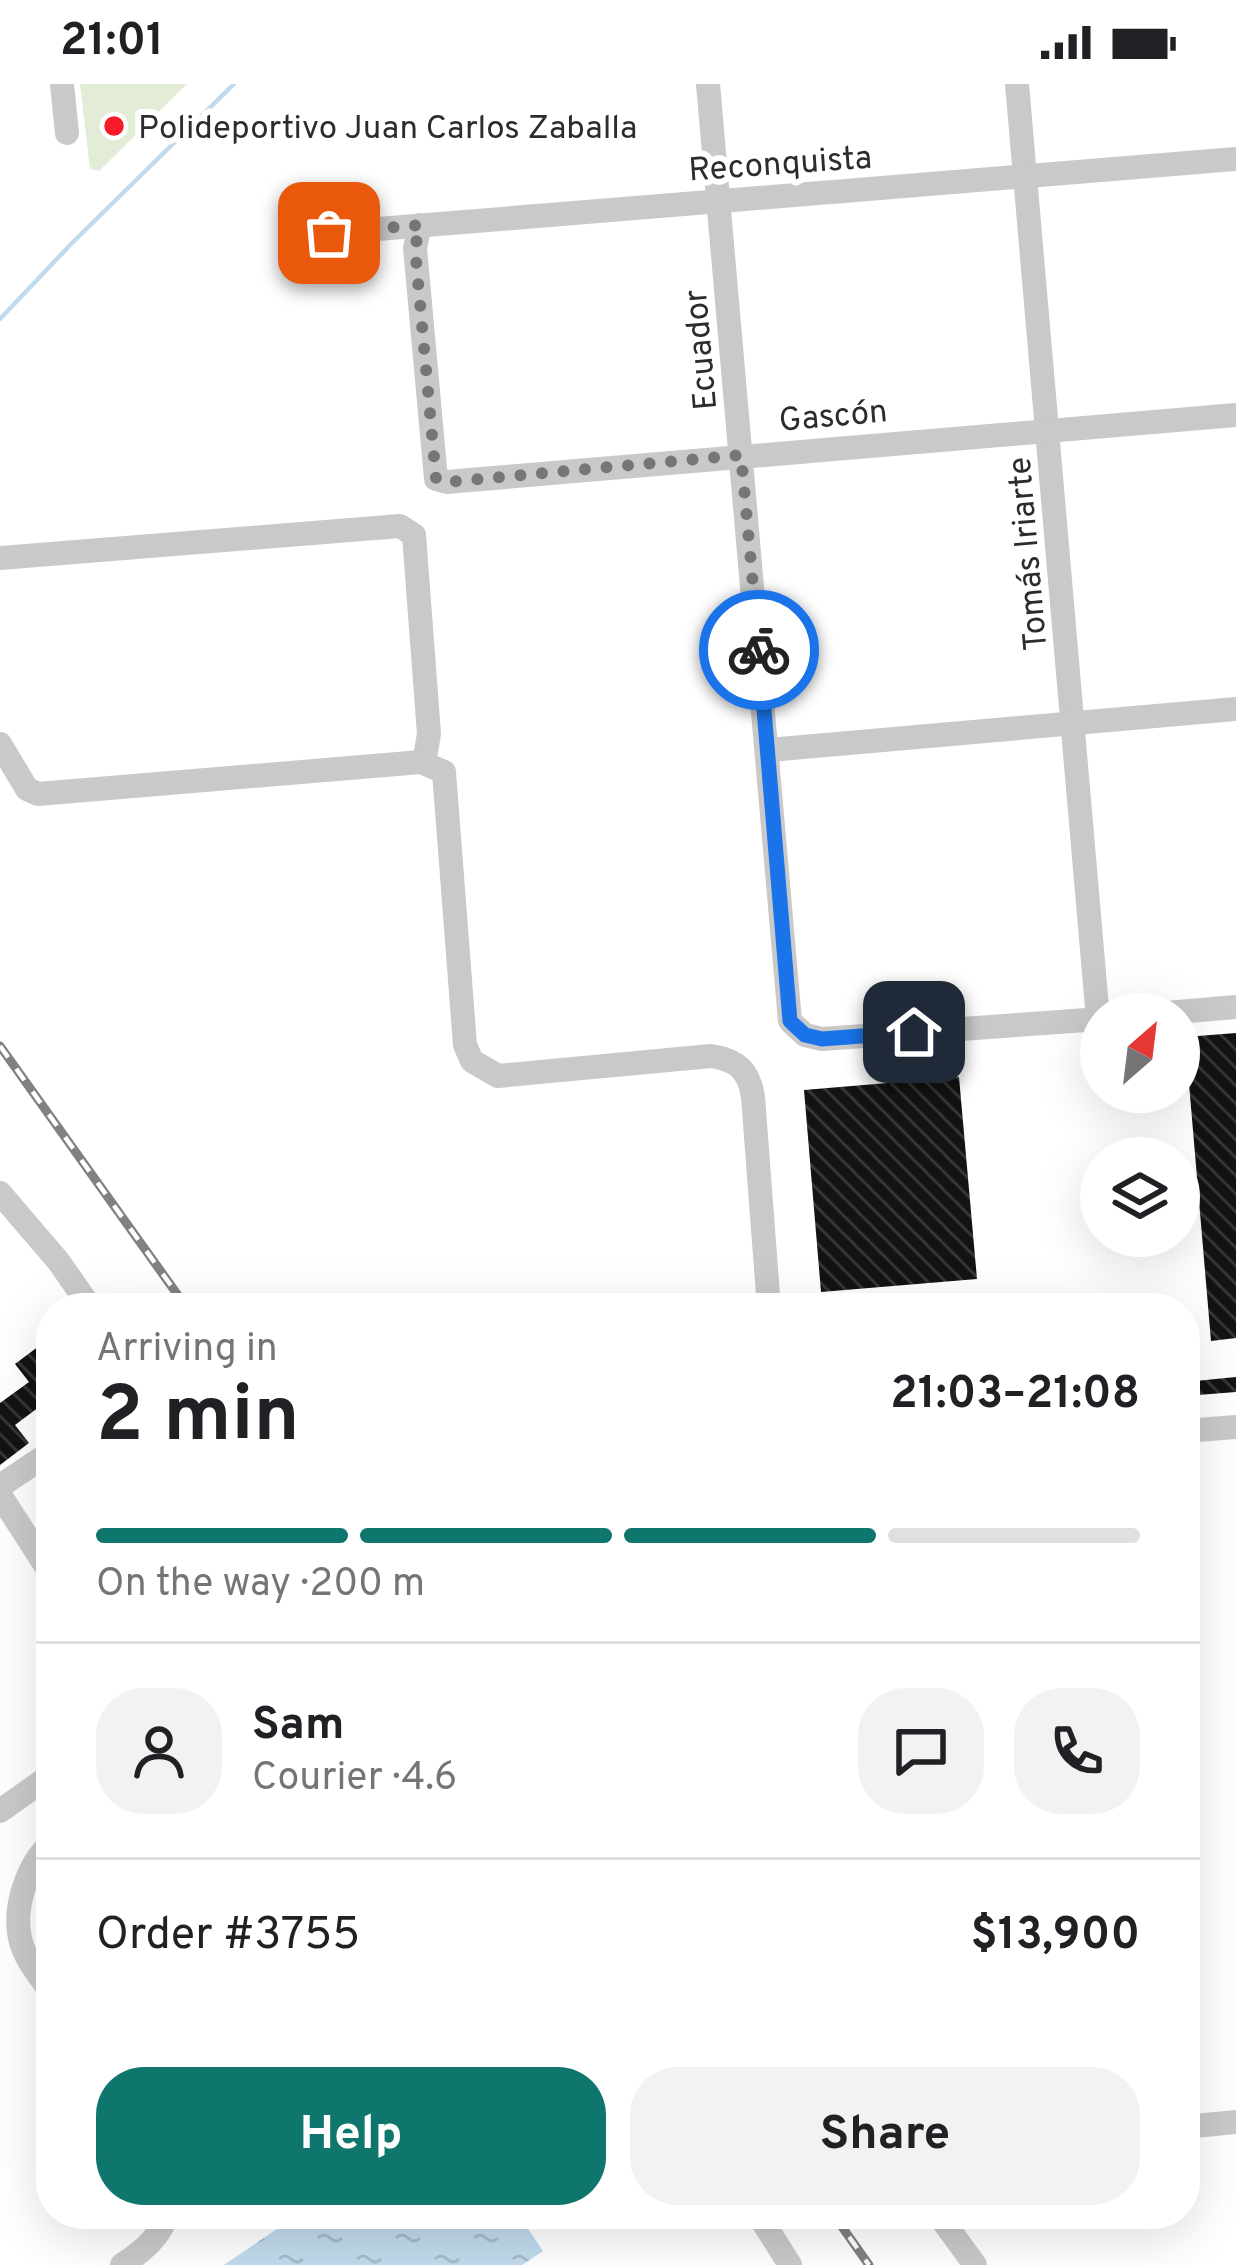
<!DOCTYPE html>
<html lang="en">
<head>
<meta charset="utf-8">
<style>
	:root { --surface:#fff; --page:#f2f2f2; --text:#202124; --muted:#757577; --line:#e0e0e0; --accent:#0f766e }
	body { margin:0; font-family:Overpass,sans-serif; background:var(--page); color:var(--text); height:100vh; display:flex; flex-direction:column; font-size:45px; white-space:nowrap }
	* { box-sizing:border-box; margin:0 }
	p { font-size:39px; color:var(--muted) }
	.icon { flex:none; width:66px; height:66px; fill:none; stroke:currentColor; stroke-width:2; stroke-linecap:round; stroke-linejoin:round }
	.map { position:relative; flex:1; overflow:hidden }
	.sheet { position:absolute; left:36px; top:1209px; width:1164px; height:936px; display:flex; flex-direction:column; background:var(--surface); border-radius:48px; box-shadow:0 12px 48px #0002 }
	.sheet>* { flex:none }
	.needle { width:78px; rotate:28deg }
	.controls { position:absolute; left:1080px; top:909px; display:grid; gap:24px }
	.controls a { display:grid; place-items:center; width:120px; height:120px; border-radius:50%; background:var(--surface); box-shadow:0 12px 48px #0002; font-size:60px }
	.pin { position:absolute; display:grid; place-items:center; width:102px; height:102px; color:#fff; margin:-51px; border-radius:24px; box-shadow:0 6px 18px #0006 }
	.courier { position:absolute; display:grid; place-items:center; width:120px; height:120px; margin:-60px; border:9px solid #1a73e8; border-radius:50%; background:#fff; color:#222; box-shadow:0 3px 15px #0007 }
	.overview em { font-style:normal; font-weight:700 }
	.overview div { display:flex; flex-direction:column-reverse }
	.overview { display:flex; align-items:center; justify-content:space-between; height:204px; padding:0 60px }
	h1 { font-size:78px; font-weight:700; line-height:90px }
	.bar { display:grid; grid-template-columns:repeat(4,1fr); gap:18px 12px; align-content:center; height:144px; padding:0 60px }
	.bar i { height:15px; border-radius:9px; background:var(--line) }
	.bar .current { background:var(--accent) }
	.bar p { grid-column:span 4 }
	.line { display:flex; align-items:center; gap:30px; padding:0 60px; border-top:3px solid var(--line) }
	.line div { flex:1 }
	.round { display:grid; place-items:center; flex:none; width:126px; height:126px; border-radius:48px; background:var(--page) }
	.primary-button { display:flex; gap:24px; margin-top:auto; padding:24px 60px }
	.primary-button a { flex:1; height:138px; border-radius:48px; background:var(--accent); color:#fff; font-size:48px; font-weight:700; line-height:138px; text-align:center }
	.primary-button a+a { background:var(--page); color:var(--text) }
	.status { display:flex; justify-content:space-between; align-items:center; height:84px; padding:0 60px; background:var(--surface); direction:ltr }
	.status svg { height:33px; fill:currentColor }
	.map>svg:first-child { display:block }
	.garden { fill:#e2ecd7 }
	.water { fill:url(#water-ripples) }
	.lines { fill:none; stroke-linecap:round; stroke-linejoin:round }
	.stream { stroke:#c1dbee; stroke-width:4.5 }
	.building { fill:url(#building-back-hatch) }
	.minor { stroke:#c9c9c9; stroke-width:24 }
	.rail-casing { stroke:#818181; stroke-width:9 }
	.rail { stroke:#fff; stroke-width:4.5; stroke-dasharray:14; stroke-linecap:butt }
	.done { stroke:#767676; stroke-width:12; stroke-dasharray:0 21.6 }
	.route { stroke:#1a73e8; stroke-width:15 }
	.poi-dot { fill:#f51c27; stroke:#fff; stroke-width:4.5 }
	.labels { text-anchor:middle; stroke-width:12; stroke-linejoin:round; paint-order:stroke }
	.poi-label { font-size:33px; fill:#2c2c2c; stroke:#fff; text-anchor:start }
	.street-label { font-size:33px; fill:#2c2c2c; stroke:#fff }
</style>
</head>
<body>
<div class="status"><b>21:01</b><svg viewBox="0 0 49 12"><path d="M0 12V9h3v3zM5 12V6h3v6zM10 12V3h3v9zM15 12V0h3v12zM26 1h20v11H26zM47 4h2v5h-2z"/></svg></div>
<div class="map">
<svg width="1236" height="2181" viewBox="0 0 1236 2181">
	<defs>
		<pattern id="water-ripples" width="26" height="14" patternUnits="userSpaceOnUse" patternTransform="scale(3)"><rect width="26" height="14" fill="#c1dbee"/><path d="M2 4q2-2 4 0t4 0M15 11q2-2 4 0t4 0" fill="none" stroke="#a6bccc"/></pattern>
		<pattern id="building-back-hatch" width="6" height="6" patternUnits="userSpaceOnUse" patternTransform="scale(3)"><rect width="6" height="6" fill="#131313"/><path d="M-1 5l2 2M0 0l6 6M5-1l2 2" fill="none" stroke="#363636"/></pattern>
	</defs>
	<rect width="100%" height="100%" fill="#fff"/>
	<path class="garden" d="M 80,0 L 187,0 L 99,87 L 90,85 Z"/>
	<path class="water" d="M 299,2130 L 518,2130 L 543,2167 L 522,2181 L 224,2181 Z"/>
	<g class="lines">
		<path class="stream" d="M 0,235 L 72,159 L 234,0"/>
	</g>
	<g class="building">
		<path d="M 1236,949 L 1236,1254 L 1211,1257 L 1185,953 Z"/>
		<path d="M 959,993 L 977,1195 L 821,1208 L 804,1006 Z"/>
		<path d="M 51,1253 L 51,1314 L 15,1341 L 29,1359 L 0,1381 L 0,1319 L 29,1298 L 15,1280 Z"/>
		<path d="M 1236,1293 L 1236,1308 L 1185,1312 L 1185,1298 Z"/>
	</g>
	<g class="lines">
		<g class="minor">
			<path d="M 62,0 L 67,49"/>
			<path d="M 708,0 L 790,937 L 805,951 L 822,955 L 1101,935"/>
			<path d="M 1017,0 L 1098,935"/>
			<path d="M 420,141 L 415,164 L 436,395 L 447,398 L 1236,331"/>
			<path d="M 329,149 L 1236,75"/>
			<path d="M 0,474 L 400,442 L 414,451 L 429,650 L 424,679"/>
			<path d="M 0,660 L 27,705 L 38,710 L 421,678 L 444,688 L 465,961 L 472,977 L 498,992 L 711,972 C 737,976 749,986 753,1013 L 769,1224"/>
			<path d="M 769,666 L 1236,625"/>
			<path d="M 1155,930 L 1236,923"/>
			<path d="M 0,1109 L 59,1178 L 91,1224"/>
			<path d="M 1185,1347 L 1236,1343"/>
			<path d="M 0,1402 L 51,1368"/>
			<path d="M 0,1411 L 51,1490"/>
			<path d="M 0,1727 L 51,1691"/>
			<path d="M 51,1759 C 27,1781 12,1825 21,1858 C 26,1876 40,1893 51,1908"/>
			<path d="M 1185,2043 L 1236,2038"/>
			<path d="M 758,2130 L 790,2181"/>
			<path d="M 938,2130 L 975,2181"/>
			<path d="M 122,2181 C 143,2167 159,2154 168,2130"/>
		</g>
		<g class="rail-casing">
			<g id="rail">
				<path d="M 0,962 L 187,1224"/>
				<path d="M 833,2130 L 869,2181"/>
			</g>
		</g>
		<use href="#rail" class="rail"/>
	</g>
	<g class="lines">
		<path class="done" d="M 329,149 L 420,141 L 415,164 L 436,395 L 447,398 L 741,371 L 759,566"/>
		<path class="route" d="M 759,566 L 790,937 L 805,951 L 822,955 L 914,948"/>
	</g>
	<circle class="poi-dot" cx="114" cy="42" r="12"/>
	<g class="labels">
		<g class="poi-label">
			<text x="138" y="54">Polideportivo Juan Carlos Zaballa</text>
		</g>
		<g class="street-label">
			<text transform="translate(780 78) rotate(-4)" y="12">Reconquista</text>
			<text transform="translate(699 266) rotate(-95)" y="12">Ecuador</text>
			<text transform="translate(833 330) rotate(-5)" y="12">Gascón</text>
			<text transform="translate(1026 470) rotate(-95)" y="12">Tomás Iriarte</text>
		</g>
	</g>
</svg>
<div class="controls">
<a><svg class="needle" viewBox="-14 -14 28 28"><path d="M0-13l5 13h-10z" fill="#e53935"/><path d="M0 13l5-13h-10z" fill="#757577"/></svg></a>
<a><svg class="icon" aria-label="layers" viewBox="0 0 24 24"><path d="M12 4l9 5-9 5-9-5zM3 14l9 5 9-5"/></svg></a>
</div>
<div class="pin" style="left:329px;top:149px;background:#ea580c"><svg class="icon" aria-label="bag" viewBox="0 0 24 24"><path d="M5 8h14l-1 12H6zM9 8a3 3 0 0 1 6 0"/></svg></div>
<div class="pin" style="left:914px;top:948px;background:#1f2937"><svg class="icon" aria-label="home" viewBox="0 0 24 24"><path d="M3 11l9-7 9 7M6 9v11h12V9"/></svg></div>
<div class="courier" style="left:759px;top:566px"><svg class="icon" aria-label="bike" viewBox="0 0 24 24"><circle cx="6" cy="16" r="4"/><circle cx="18" cy="16" r="4"/><path d="M6 16l4-8h5l3 8M10 8l3 8H6M13 5h3"/></svg></div>
<section class="sheet">
<div class="overview"><div><h1>2 min</h1><p>Arriving in</p></div><em>21:03–21:08</em></div>
<div class="bar"><i class="current"></i><i class="current"></i><i class="current"></i><i></i><p>On the way · 200 m</p></div>
<div class="line" style="height:216px"><a class="round"><svg class="icon" aria-label="person" viewBox="0 0 24 24"><circle cx="12" cy="8" r="4"/><path d="M4 21q1-7 8-7t8 7"/></svg></a><div><b>Sam</b><p>Courier · 4.6</p></div><a class="round"><svg class="icon" aria-label="chat" viewBox="0 0 24 24"><path d="M4 5h16v11H9l-5 4z"/></svg></a><a class="round"><svg class="icon" aria-label="phone" viewBox="0 0 24 24"><path d="M5 4h4l2 5-3 2q2 4 5 5l2-3 5 2v4C11 20 4 13 5 4z"/></svg></a></div>
<div class="line" style="height:156px"><div>Order #3755</div><b>$13,900</b></div>
<div class="primary-button"><a>Help</a><a>Share</a></div>
</section>
</div>
</body>
</html>
